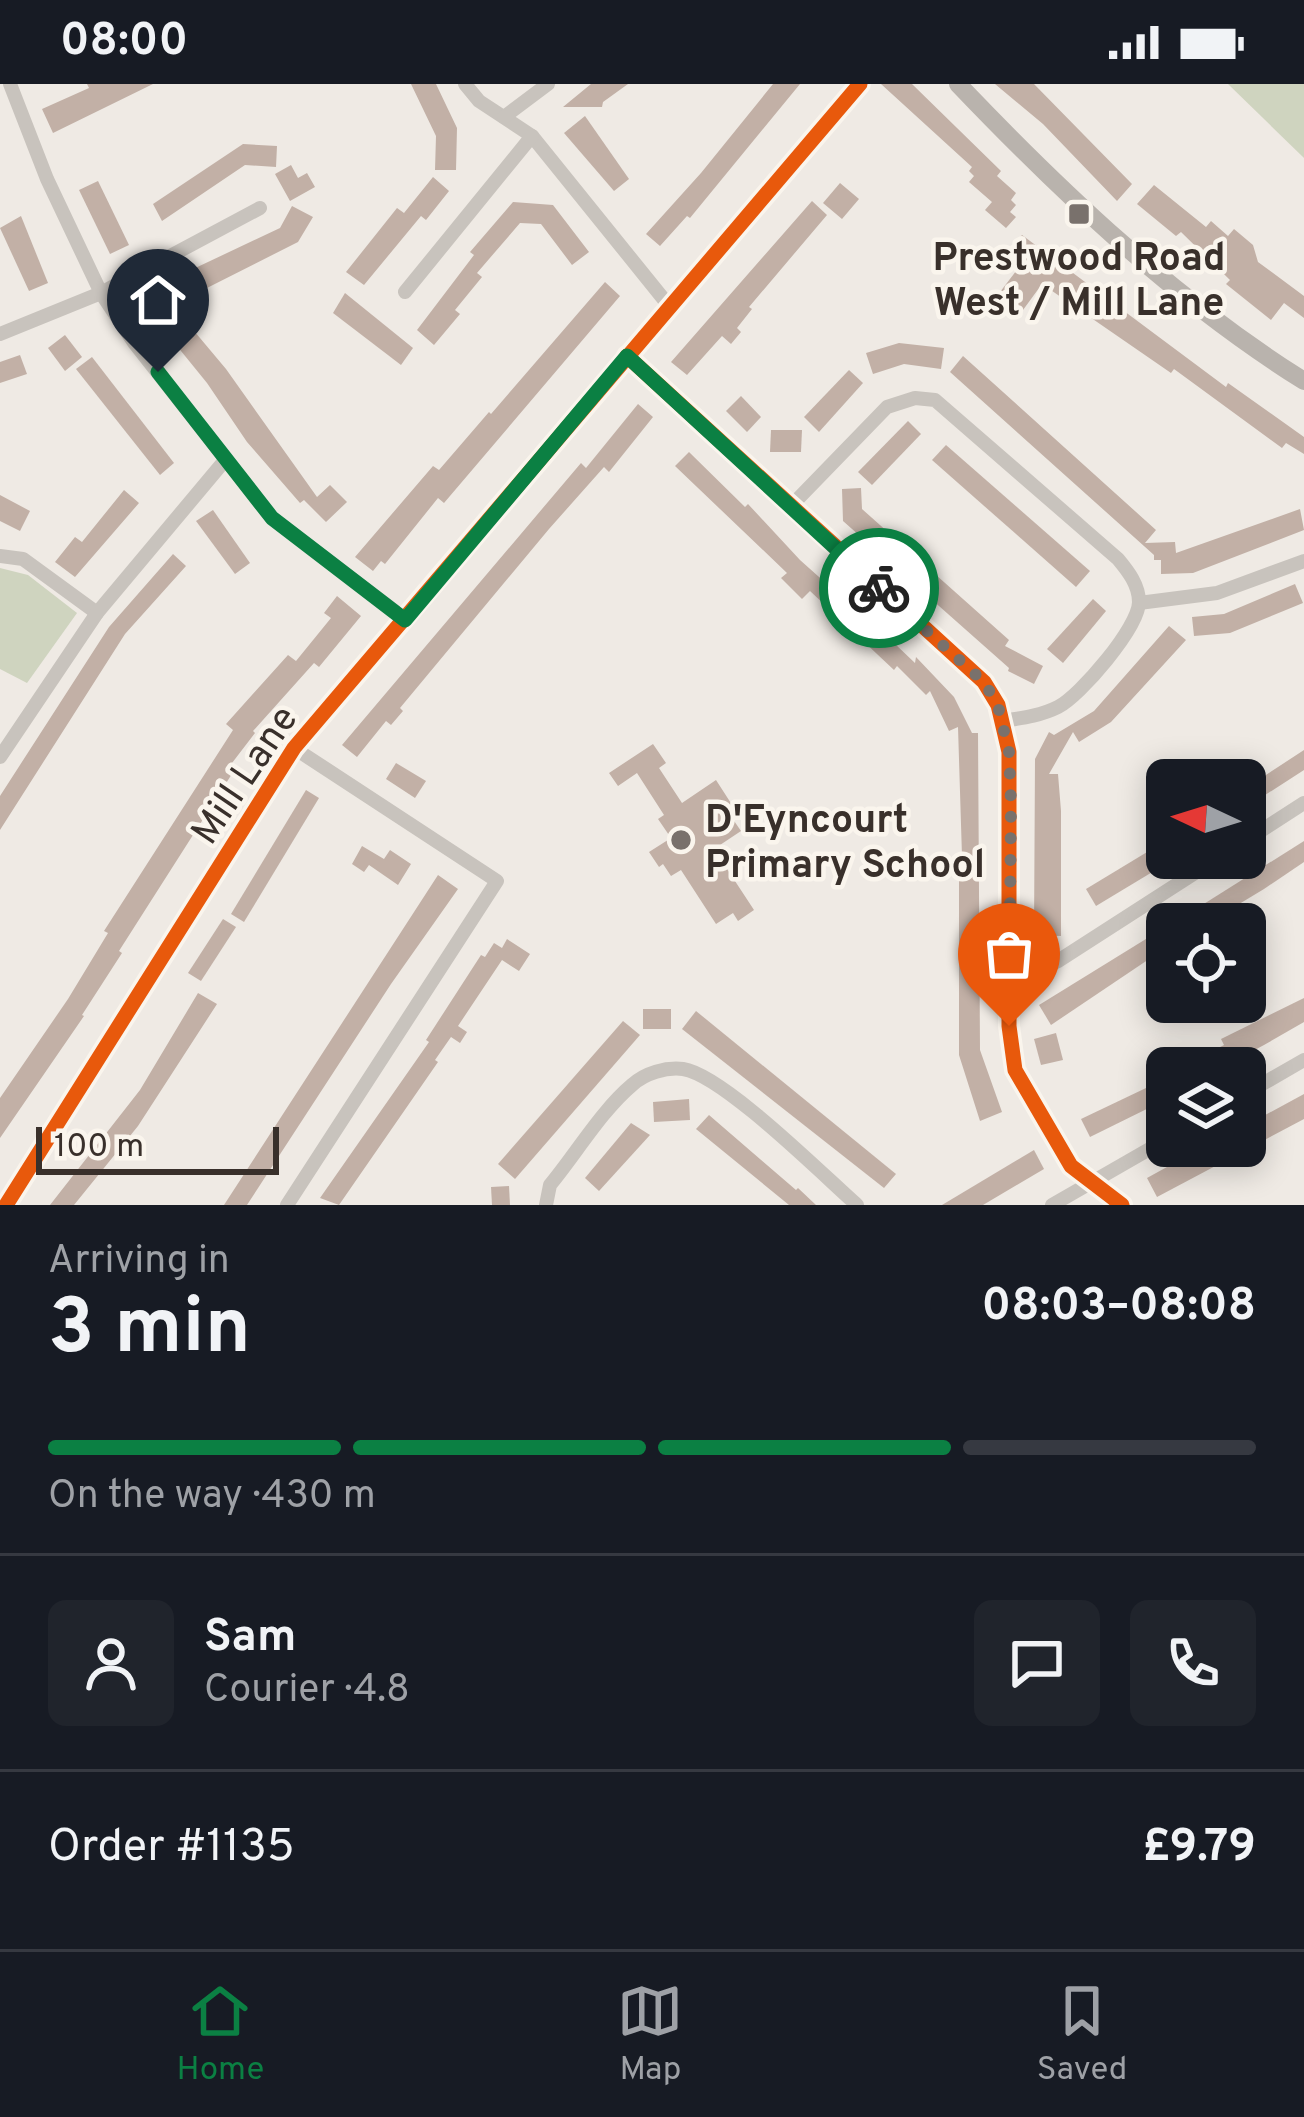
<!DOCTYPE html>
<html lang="en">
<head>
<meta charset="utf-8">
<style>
	:root { --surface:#171b24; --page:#20242c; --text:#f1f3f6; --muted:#9ea1a6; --line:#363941; --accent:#0b8043 }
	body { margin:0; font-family:Overpass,sans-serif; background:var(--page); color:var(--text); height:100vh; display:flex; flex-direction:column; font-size:45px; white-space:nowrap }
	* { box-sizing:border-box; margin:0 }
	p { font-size:39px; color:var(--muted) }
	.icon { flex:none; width:66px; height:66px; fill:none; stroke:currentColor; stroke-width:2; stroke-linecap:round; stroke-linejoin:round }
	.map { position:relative; height:1121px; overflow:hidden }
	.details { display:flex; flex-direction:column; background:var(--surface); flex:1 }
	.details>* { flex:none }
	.needle { width:78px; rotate:274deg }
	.tools { position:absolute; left:1146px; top:675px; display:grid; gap:24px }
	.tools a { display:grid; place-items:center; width:120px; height:120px; border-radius:18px; background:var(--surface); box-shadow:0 6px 30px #0003; font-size:60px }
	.scale { position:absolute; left:36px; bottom:30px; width:243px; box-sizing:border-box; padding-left:12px; border:6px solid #39302b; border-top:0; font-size:33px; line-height:42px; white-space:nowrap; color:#39302b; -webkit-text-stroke:9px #faf5ed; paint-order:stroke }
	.pin { position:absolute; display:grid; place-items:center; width:102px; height:102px; color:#fff; margin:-123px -51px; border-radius:50% 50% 50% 0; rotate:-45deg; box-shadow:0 0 12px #0007 }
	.pin .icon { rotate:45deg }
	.courier { position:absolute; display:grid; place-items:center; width:120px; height:120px; margin:-60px; border:9px solid #0b8043; border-radius:50%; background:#fff; color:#222; box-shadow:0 3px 15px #0007 }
	.headline em { font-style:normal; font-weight:700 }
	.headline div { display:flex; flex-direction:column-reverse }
	.headline { display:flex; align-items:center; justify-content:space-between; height:204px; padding:0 48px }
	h1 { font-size:78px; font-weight:700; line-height:90px }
	.bar { display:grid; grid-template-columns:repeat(4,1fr); gap:18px 12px; align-content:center; height:144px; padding:0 48px }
	.bar i { height:15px; border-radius:9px; background:var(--line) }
	.bar .selected { background:var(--accent) }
	.bar p { grid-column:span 4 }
	.line { display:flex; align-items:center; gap:30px; padding:0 48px; border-top:3px solid var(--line) }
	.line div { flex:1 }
	.round { display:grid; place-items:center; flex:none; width:126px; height:126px; border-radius:18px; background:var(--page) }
	.status { display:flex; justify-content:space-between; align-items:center; height:84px; padding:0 60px; background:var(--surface); direction:ltr }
	.status svg { height:33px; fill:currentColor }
	.tabs { display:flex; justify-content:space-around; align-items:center; height:168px; border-top:3px solid var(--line); background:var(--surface); font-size:33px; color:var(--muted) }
	.tabs a { display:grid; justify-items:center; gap:6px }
	.tabs .selected { color:var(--accent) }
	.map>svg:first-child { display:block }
	.green { fill:#cfd4bf }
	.building { fill:#c2b0a6 }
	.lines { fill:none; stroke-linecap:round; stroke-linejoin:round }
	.street { stroke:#c8c3bd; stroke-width:14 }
	.secondary { stroke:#b9b3ad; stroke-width:18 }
	.cycleway-casing { stroke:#faf5ed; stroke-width:22 }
	.cycleway { stroke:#e8590c; stroke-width:15 }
	.done { stroke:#79716c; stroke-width:12; stroke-dasharray:0 21.6 }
	.route { stroke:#0b8043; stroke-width:15 }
	.poi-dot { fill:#79716c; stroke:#faf5ed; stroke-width:4.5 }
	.labels { text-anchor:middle; stroke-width:9; stroke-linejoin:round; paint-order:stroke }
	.poi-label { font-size:39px; font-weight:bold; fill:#39302b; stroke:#faf5ed }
	.street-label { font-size:39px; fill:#39302b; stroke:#faf5ed }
</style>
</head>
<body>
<div class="status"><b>08:00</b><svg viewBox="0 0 49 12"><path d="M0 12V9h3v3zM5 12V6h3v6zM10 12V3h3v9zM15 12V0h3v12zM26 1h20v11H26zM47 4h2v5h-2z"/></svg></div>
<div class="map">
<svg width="1304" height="1121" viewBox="0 0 1304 1121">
	<rect width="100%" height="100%" fill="#efeae4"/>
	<g class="green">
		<path d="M 1228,0 L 1304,0 L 1304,74 Z"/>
		<path d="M 0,484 L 28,491 L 77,529 L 27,599 L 0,585 Z"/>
	</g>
	<g class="building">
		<path d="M 87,0 L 153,0 L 53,49 L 42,25 L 89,4 Z"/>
		<path d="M 411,0 L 436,0 L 457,44 L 456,86 L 435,86 L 436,52 Z"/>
		<path d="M 591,0 L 628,0 L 603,18 L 602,23 L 563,23 Z"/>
		<path d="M 773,0 L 800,0 L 690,134 L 687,132 L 660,162 L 646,150 L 701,89 Z"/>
		<path d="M 881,0 L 912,0 L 1001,87 L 997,92 L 1016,109 L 1011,116 L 1016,121 L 1010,128 L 1016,133 L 1006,144 L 985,126 L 992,118 L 969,98 L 974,92 L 969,87 L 972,83 Z"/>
		<path d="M 995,0 L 1034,0 L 1132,100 L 1117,117 L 1043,40 Z"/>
		<path d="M 585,32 L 629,95 L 614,107 L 564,49 Z"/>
		<path d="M 243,60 L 277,62 L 276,83 L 245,81 L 162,137 L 153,120 Z"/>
		<path d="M 291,81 L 298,94 L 307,89 L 315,103 L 290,117 L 275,90 Z"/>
		<path d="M 433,93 L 449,107 L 426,136 L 421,132 L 364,201 L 346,188 L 397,124 L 404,129 Z"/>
		<path d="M 98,97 L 129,161 L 110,170 L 79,106 Z"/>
		<path d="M 840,99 L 859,115 L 842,135 L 823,119 Z"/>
		<path d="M 1154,101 L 1206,143 L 1211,137 L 1228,152 L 1234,145 L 1253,161 L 1258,178 L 1304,212 L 1304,234 L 1284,219 L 1271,236 L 1226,200 L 1230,196 L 1181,148 L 1176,152 L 1137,120 Z"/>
		<path d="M 812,117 L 827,131 L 749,223 L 752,225 L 737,244 L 741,248 L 731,260 L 722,252 L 687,291 L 671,278 Z"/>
		<path d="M 513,118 L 553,121 L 589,168 L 572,181 L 541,140 L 520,139 L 477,189 L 482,193 L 455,226 L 460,230 L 434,261 L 417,246 L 474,171 L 470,168 Z"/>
		<path d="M 292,122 L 313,133 L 298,158 L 201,207 L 191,186 L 280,144 Z"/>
		<path d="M 21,132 L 48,199 L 29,207 L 0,144 Z"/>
		<path d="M 1022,151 L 1226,303 L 1228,299 L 1304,353 L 1304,370 L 1286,359 L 1282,364 L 1174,285 L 1171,289 L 1042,200 L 1023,226 L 1000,208 L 1023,178 L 1009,168 Z"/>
		<path d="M 605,198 L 620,212 L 444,419 L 438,414 L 385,480 L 381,477 L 373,487 L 355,473 L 433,382 L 439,386 L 489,328 L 491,330 Z"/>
		<path d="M 158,208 L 167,220 L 174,215 L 183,226 L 179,229 L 226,285 L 317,413 L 330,401 L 347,418 L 326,438 L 304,416 L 300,419 L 247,358 L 207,299 L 142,219 Z"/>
		<path d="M 345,209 L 413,264 L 401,281 L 333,229 Z"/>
		<path d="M 65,251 L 82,273 L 65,287 L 48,264 Z"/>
		<path d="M 899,259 L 944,264 L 941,285 L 904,280 L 873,290 L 866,269 Z"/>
		<path d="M 20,271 L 27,290 L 0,299 L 0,278 Z"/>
		<path d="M 963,272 L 1156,446 L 1145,459 L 1175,458 L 1176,469 L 1300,425 L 1304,446 L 1193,489 L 1161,490 L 1161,476 L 1154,476 L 1154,471 L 950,288 Z"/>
		<path d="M 92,273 L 174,379 L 160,391 L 76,285 Z"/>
		<path d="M 849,286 L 863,299 L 819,348 L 804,333 Z"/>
		<path d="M 741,312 L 761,333 L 747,348 L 726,327 Z"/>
		<path d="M 638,320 L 653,333 L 609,388 L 604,383 L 549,445 L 400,624 L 403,627 L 391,641 L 386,637 L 357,673 L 342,661 L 581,379 L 586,384 Z"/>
		<path d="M 908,337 L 921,350 L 872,401 L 858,388 Z"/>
		<path d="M 771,346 L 802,346 L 801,368 L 770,368 Z"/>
		<path d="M 946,361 L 1090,487 L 1076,503 L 932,376 Z"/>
		<path d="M 689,368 L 745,423 L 748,420 L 800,476 L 828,501 L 830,498 L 915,579 L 916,573 L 954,613 L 972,649 L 978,649 L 980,966 L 1002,1028 L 980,1037 L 959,971 L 959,772 L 962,772 L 958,643 L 949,647 L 930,607 L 926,611 L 897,582 L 894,586 L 810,507 L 802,515 L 781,494 L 787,489 L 675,382 Z"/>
		<path d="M 861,404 L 862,425 L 1009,556 L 1005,562 L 1043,582 L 1034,600 L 1008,587 L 1009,584 L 843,437 L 842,405 Z"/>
		<path d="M 124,406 L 139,419 L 75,493 L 55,478 L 75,453 L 82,458 Z"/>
		<path d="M 0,411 L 30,427 L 20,447 L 0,437 Z"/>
		<path d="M 213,426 L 250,479 L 235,490 L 196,437 Z"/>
		<path d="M 173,470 L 186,482 L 125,550 L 0,746 L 0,712 L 109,543 Z"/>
		<path d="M 1295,500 L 1303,519 L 1230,549 L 1194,552 L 1192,533 L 1224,530 Z"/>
		<path d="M 337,512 L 361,532 L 319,583 L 314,579 L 253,647 L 255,649 L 232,679 L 237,682 L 119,867 L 122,869 L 82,931 L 84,932 L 0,1054 L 0,1014 L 68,915 L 108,849 L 104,847 L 233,646 L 226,640 L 288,571 L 296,577 L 331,534 L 324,529 Z"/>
		<path d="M 1093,515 L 1106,527 L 1063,579 L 1047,565 Z"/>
		<path d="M 1169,542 L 1186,556 L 1111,638 L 1079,658 L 1073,648 L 1049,690 L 1058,690 L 1061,727 L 1061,852 L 1034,851 L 1035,675 L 1049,648 L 1054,651 L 1094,627 Z"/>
		<path d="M 653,660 L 666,679 L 659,684 L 682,719 L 716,696 L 736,727 L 730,731 L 741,747 L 714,765 L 754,826 L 738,837 L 733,829 L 716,840 L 681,786 L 671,792 L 663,780 L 659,783 L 649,768 L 671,754 L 658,735 L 664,731 L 637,689 L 618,702 L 609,689 Z"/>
		<path d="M 1304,666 L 1304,686 L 1245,724 L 1245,709 L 1255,704 L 1252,700 Z"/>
		<path d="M 396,679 L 426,697 L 415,714 L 386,695 Z"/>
		<path d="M 306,706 L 319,714 L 244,838 L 231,830 Z"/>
		<path d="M 1167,756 L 1167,777 L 1159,784 L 1096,822 L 1086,805 Z"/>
		<path d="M 1304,757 L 1304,778 L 1264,805 L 1206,840 L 1172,840 Z"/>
		<path d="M 362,762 L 384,775 L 390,766 L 411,780 L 398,801 L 369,781 L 364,788 L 352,780 Z"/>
		<path d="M 438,791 L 458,805 L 391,900 L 247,1121 L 224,1121 Z"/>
		<path d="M 223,835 L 236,843 L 201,897 L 188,889 Z"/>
		<path d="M 1167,842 L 1167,863 L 1051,941 L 1039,921 Z"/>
		<path d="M 507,855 L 530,870 L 519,887 L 502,876 L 458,942 L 467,948 L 460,959 L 451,953 L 435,976 L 438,978 L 339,1121 L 320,1114 L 429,958 L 426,956 L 481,871 L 485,873 L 494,859 L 502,864 Z"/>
		<path d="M 198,909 L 217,920 L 138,1042 L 74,1121 L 50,1121 L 140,1006 Z"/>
		<path d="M 1304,914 L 1304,938 L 1264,961 L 1221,984 L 1179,984 L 1224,961 L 1221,955 Z"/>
		<rect x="643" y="925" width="28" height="20"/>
		<path d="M 696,927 L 896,1090 L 884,1104 L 682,945 Z"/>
		<path d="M 623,937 L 640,951 L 515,1095 L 498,1080 Z"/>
		<path d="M 1056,949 L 1063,976 L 1041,981 L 1034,955 Z"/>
		<path d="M 1167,994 L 1167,1015 L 1090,1053 L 1081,1035 Z"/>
		<path d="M 1304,1010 L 1304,1035 L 1157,1113 L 1147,1094 L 1205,1062 L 1245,1062 L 1245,1042 Z"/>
		<path d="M 689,1015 L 690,1036 L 654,1038 L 653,1018 Z"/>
		<path d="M 709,1031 L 796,1106 L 798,1104 L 816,1121 L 789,1121 L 696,1045 Z"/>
		<path d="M 631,1039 L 650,1051 L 599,1107 L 585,1094 Z"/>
		<path d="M 1034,1066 L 1044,1085 L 983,1121 L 942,1121 Z"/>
		<path d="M 509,1102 L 510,1121 L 492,1121 L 491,1103 Z"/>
	</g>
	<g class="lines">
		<g class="street">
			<path d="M 10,0 L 47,95 L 101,209 L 135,260 L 272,434 L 405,535"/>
			<path d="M 465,0 L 479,17 L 532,52 L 670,223"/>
			<path d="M 504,33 L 548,0"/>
			<path d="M 405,208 L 532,52"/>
			<path d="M 0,250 L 101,209 L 260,124"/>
			<path d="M 627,272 L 984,598 L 998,621 L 1009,668 L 1009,942 L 1015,986 L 1071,1082 L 1122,1121"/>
			<path d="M 789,424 L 887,323 L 915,314 L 935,316 L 1118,475 C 1128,487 1139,501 1139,518 C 1139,543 1080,612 1058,623 C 1040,632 1022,634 1002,637"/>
			<path d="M 0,472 L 23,475 L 97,529"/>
			<path d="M 1139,519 L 1217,509 L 1304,477"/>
			<path d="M 0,673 L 97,529 L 226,375"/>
			<path d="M 1245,757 L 1304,719"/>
			<path d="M 1009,899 L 1058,877 L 1218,774"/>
			<path d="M 1245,1010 L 1304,976"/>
			<path d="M 6,1121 L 294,664 L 860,0"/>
			<path d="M 287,1121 L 497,797 L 294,664"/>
			<path d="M 546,1121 L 550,1101 C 575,1071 602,1026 632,1001 C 645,989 666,983 683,985 C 723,991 823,1091 857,1121"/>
			<path d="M 1052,1121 L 1167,1055"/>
		</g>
		<path class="secondary" d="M 958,0 C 1063,110 1175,216 1304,297"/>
		<g class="cycleway-casing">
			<g id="cycleway">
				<path d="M 627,272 L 984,598 L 998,621 L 1009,668 L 1009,942 L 1015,986 L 1071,1082 L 1122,1121"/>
				<path d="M 6,1121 L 294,664 L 860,0"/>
			</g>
		</g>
		<use href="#cycleway" class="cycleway"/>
	</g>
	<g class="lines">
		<path class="done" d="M 879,504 L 984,598 L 998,622 L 1009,668 L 1011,719 L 1009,942"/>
		<path class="route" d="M 158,288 L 272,434 L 405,536 L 627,272 L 879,504"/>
	</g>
	<g class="poi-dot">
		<rect x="1067" y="118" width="24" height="24" rx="6"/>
		<circle cx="681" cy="756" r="12"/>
	</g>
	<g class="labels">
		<g class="poi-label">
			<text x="1079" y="186">Prestwood Road<tspan x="1079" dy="45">West / Mill Lane</tspan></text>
			<text x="705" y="748" text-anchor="start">D'Eyncourt<tspan x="705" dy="45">Primary School</tspan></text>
		</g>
		<g class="street-label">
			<text transform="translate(243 690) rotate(-56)" y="14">Mill Lane</text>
		</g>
	</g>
</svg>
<div class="tools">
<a><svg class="needle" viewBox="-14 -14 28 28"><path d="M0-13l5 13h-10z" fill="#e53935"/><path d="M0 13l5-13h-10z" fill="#9ea1a6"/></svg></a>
<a><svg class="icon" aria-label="locate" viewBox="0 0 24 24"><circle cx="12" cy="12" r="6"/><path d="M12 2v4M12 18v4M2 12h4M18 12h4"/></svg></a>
<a><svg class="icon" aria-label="layers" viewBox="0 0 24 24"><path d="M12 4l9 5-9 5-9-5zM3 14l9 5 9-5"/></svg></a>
</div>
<div class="scale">100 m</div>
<div class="pin" style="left:1009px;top:942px;background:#ea580c"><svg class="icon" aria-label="bag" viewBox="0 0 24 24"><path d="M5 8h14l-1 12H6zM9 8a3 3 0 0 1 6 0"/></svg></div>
<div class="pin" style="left:158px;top:288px;background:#1f2937"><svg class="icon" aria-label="home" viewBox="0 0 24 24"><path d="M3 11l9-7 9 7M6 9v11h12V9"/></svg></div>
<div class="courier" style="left:879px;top:504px"><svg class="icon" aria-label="bike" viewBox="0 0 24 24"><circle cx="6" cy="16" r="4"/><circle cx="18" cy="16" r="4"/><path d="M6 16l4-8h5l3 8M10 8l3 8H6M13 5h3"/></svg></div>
</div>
<section class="details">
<div class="headline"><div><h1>3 min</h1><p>Arriving in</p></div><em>08:03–08:08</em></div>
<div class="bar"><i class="selected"></i><i class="selected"></i><i class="selected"></i><i></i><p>On the way · 430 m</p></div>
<div class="line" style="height:216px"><a class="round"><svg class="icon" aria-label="person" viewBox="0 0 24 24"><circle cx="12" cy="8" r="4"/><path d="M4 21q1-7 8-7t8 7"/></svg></a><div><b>Sam</b><p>Courier · 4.8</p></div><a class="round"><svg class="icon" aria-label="chat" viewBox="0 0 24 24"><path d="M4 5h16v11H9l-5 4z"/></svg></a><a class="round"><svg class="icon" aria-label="phone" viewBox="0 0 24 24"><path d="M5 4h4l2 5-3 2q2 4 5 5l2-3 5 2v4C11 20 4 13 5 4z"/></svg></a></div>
<div class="line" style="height:156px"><div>Order #1135</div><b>£9.79</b></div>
</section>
<nav class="tabs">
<a class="selected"><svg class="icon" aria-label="home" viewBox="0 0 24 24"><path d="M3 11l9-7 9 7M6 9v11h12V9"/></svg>Home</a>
<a><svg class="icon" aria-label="map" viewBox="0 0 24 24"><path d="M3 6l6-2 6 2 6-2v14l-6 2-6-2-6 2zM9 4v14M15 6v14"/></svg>Map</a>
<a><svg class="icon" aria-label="saved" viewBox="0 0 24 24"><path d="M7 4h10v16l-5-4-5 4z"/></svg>Saved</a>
</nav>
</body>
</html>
